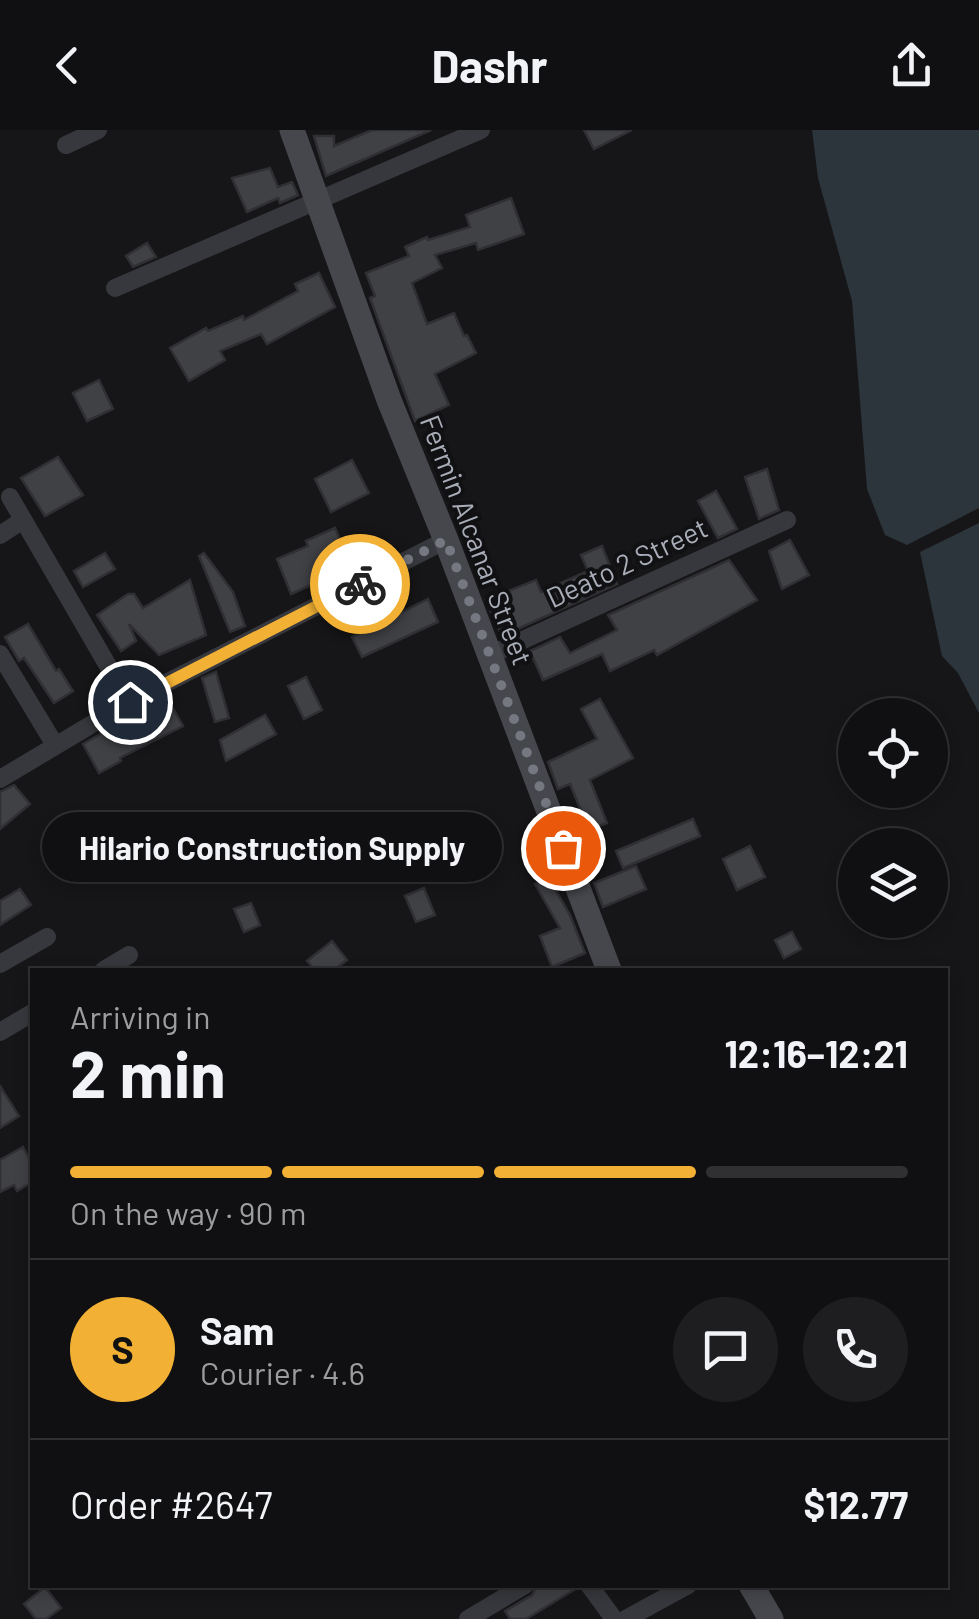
<!DOCTYPE html>
<html lang="en">
<head>
<meta charset="utf-8">
<style>
	:root { --surface:#101012; --page:#1e1e20; --text:#f1f3f6; --muted:#9c9d9f; --line:#303032; --accent:#f2b134 }
	body { margin:0; font-family:Barlow,sans-serif; background:var(--page); color:var(--text); height:100vh; display:flex; flex-direction:column; font-size:38px; white-space:nowrap }
	* { box-sizing:border-box; margin:0 }
	p { font-size:32px; color:var(--muted) }
	.icon { flex:none; width:55px; height:55px; fill:none; stroke:currentColor; stroke-width:2; stroke-linecap:round; stroke-linejoin:round }
	.map { position:relative; flex:1; overflow:hidden }
	.side { position:absolute; left:30px; top:838px; width:918px; height:620px; display:flex; flex-direction:column; background:var(--surface); border-radius:0px; box-shadow:0 5px 15px #0003,0 0 0 2px var(--line) }
	.side>* { flex:none }
	.buttons { position:absolute; left:838px; top:568px; display:grid; gap:20px }
	.buttons a { display:grid; place-items:center; width:110px; height:110px; border-radius:50%; background:var(--surface); box-shadow:0 5px 15px #0003,0 0 0 2px var(--line); font-size:50px }
	.pin { position:absolute; display:grid; place-items:center; width:85px; height:85px; color:#fff; margin:-42px; border:5px solid #fff; border-radius:50%; box-shadow:0 2px 10px #0007 }
	.courier { position:absolute; display:grid; place-items:center; width:100px; height:100px; margin:-50px; border:8px solid #f2b134; border-radius:50%; background:#fff; color:#222; box-shadow:0 2px 12px #0007 }
	.bubble { position:absolute; height:70px; border-radius:35px; background:var(--surface); box-shadow:0 5px 15px #0003,0 0 0 2px var(--line); font-size:32px; font-weight:700; line-height:70px; text-align:center }
	.head em { font-style:normal; font-weight:700 }
	.head div { display:flex; flex-direction:column-reverse }
	.head { display:flex; align-items:center; justify-content:space-between; height:170px; padding:0 40px }
	h1 { font-size:65px; font-weight:700; line-height:75px }
	.bar { display:grid; grid-template-columns:repeat(4,1fr); gap:15px 10px; align-content:center; height:120px; padding:0 40px }
	.bar i { height:12px; border-radius:8px; background:var(--line) }
	.bar .current { background:var(--accent) }
	.bar p { grid-column:span 4 }
	.line { display:flex; align-items:center; gap:25px; padding:0 40px; border-top:2px solid var(--line) }
	.line div { flex:1 }
	.round { display:grid; place-items:center; flex:none; width:105px; height:105px; border-radius:52px; background:var(--page) }
	header { display:flex; justify-content:space-between; align-items:center; height:130px; padding:0 40px; background:var(--surface); font-size:45px; font-weight:700 }
	.map>svg:first-child { display:block }
	.water { fill:#2c353c }
	.building { fill:#404145; stroke:#303034; stroke-width:2.5 }
	.lines { fill:none; stroke-linecap:round; stroke-linejoin:round }
	.minor { stroke:#37383d; stroke-width:18 }
	.secondary { stroke:#45474d; stroke-width:25 }
	.done { stroke:#757880; stroke-width:10; stroke-dasharray:0 18 }
	.route { stroke:#f2b134; stroke-width:12 }
	.labels { text-anchor:middle; stroke-width:8; stroke-linejoin:round; paint-order:stroke }
	.street-label { font-size:28px; fill:#a8adb8; stroke:#111113 }
</style>
</head>
<body>
<header><svg class="icon" aria-label="back" viewBox="0 0 24 24"><path d="M15 5l-7 7 7 7"/></svg>Dashr<svg class="icon" aria-label="share" viewBox="0 0 24 24"><path d="M12 15V3M7 8l5-5 5 5M5 13v7h14v-7"/></svg></header>
<div class="map">
<svg width="979" height="1489" viewBox="0 0 979 1489">
	<rect width="100%" height="100%" fill="#161618"/>
	<g class="water">
		<path d="M 812,0 L 979,0 L 979,378 L 907,415 L 885,405 L 867,359 L 852,171 L 818,48 Z"/>
		<path d="M 979,393 L 979,583 L 958,543 L 942,526 L 920,422 Z"/>
	</g>
	<g class="building">
		<path d="M 372,0 L 431,0 L 326,46 L 314,6 L 334,6 L 334,16 Z"/>
		<path d="M 584,0 L 632,0 L 594,19 Z"/>
		<path d="M 270,38 L 278,57 L 292,52 L 298,65 L 280,73 L 278,68 L 247,82 L 232,48 Z"/>
		<path d="M 511,68 L 524,104 L 478,120 L 476,113 L 435,125 L 442,138 L 412,153 L 427,194 L 454,183 L 464,206 L 467,205 L 476,223 L 435,244 L 449,275 L 415,291 L 370,168 L 375,166 L 366,143 L 409,126 L 405,117 L 427,107 L 428,110 L 470,97 L 466,85 Z"/>
		<path d="M 147,113 L 156,127 L 133,137 L 126,126 Z"/>
		<path d="M 319,143 L 335,177 L 267,214 L 261,204 L 220,221 L 225,230 L 189,251 L 170,218 L 206,198 L 208,201 L 243,186 L 244,190 L 298,161 L 295,154 Z"/>
		<path d="M 99,250 L 113,279 L 87,291 L 73,263 Z"/>
		<path d="M 58,327 L 83,365 L 45,386 L 21,348 Z"/>
		<path d="M 352,330 L 369,363 L 331,382 L 315,349 Z"/>
		<path d="M 767,339 L 779,380 L 759,389 L 745,347 Z"/>
		<path d="M 716,361 L 737,399 L 718,408 L 698,371 Z"/>
		<path d="M 335,398 L 343,416 L 334,420 L 346,447 L 321,459 L 318,452 L 291,464 L 277,429 L 308,416 L 306,411 Z"/>
		<path d="M 790,410 L 809,445 L 782,459 L 769,421 Z"/>
		<path d="M 602,416 L 617,454 L 502,506 L 486,470 L 536,450 L 541,462 L 588,441 L 581,425 Z"/>
		<path d="M 105,423 L 115,439 L 83,457 L 74,441 Z"/>
		<path d="M 204,423 L 233,462 L 245,496 L 230,502 L 199,426 Z"/>
		<path d="M 729,430 L 757,470 L 657,525 L 654,520 L 610,541 L 602,524 L 543,550 L 530,521 L 560,507 L 570,523 L 617,500 L 608,485 Z"/>
		<path d="M 190,450 L 206,505 L 159,525 L 129,494 L 136,511 L 121,521 L 97,485 L 128,464 L 134,464 L 143,478 Z"/>
		<path d="M 428,469 L 438,492 L 362,527 L 352,507 Z"/>
		<path d="M 28,494 L 56,541 L 59,539 L 73,561 L 54,573 L 24,528 L 19,531 L 5,507 Z"/>
		<path d="M 216,542 L 229,588 L 215,592 L 202,548 Z"/>
		<path d="M 306,547 L 322,580 L 304,589 L 288,556 Z"/>
		<path d="M 600,569 L 633,628 L 590,650 L 607,693 L 589,700 L 570,654 L 558,659 L 548,632 L 597,609 L 581,579 Z"/>
		<path d="M 169,571 L 183,596 L 120,628 L 121,631 L 99,643 L 83,614 L 104,602 L 107,606 L 140,589 Z"/>
		<path d="M 265,585 L 276,604 L 226,631 L 220,610 Z"/>
		<path d="M 14,655 L 30,674 L 0,699 L 0,662 Z"/>
		<path d="M 693,689 L 700,706 L 623,738 L 616,721 Z"/>
		<path d="M 750,716 L 765,747 L 737,760 L 723,729 Z"/>
		<path d="M 636,736 L 646,759 L 603,777 L 594,753 Z"/>
		<path d="M 548,747 L 570,785 L 585,823 L 552,837 L 540,806 L 560,798 L 535,754 Z"/>
		<path d="M 424,758 L 435,785 L 416,792 L 405,766 Z"/>
		<path d="M 20,759 L 31,775 L 0,795 L 0,771 Z"/>
		<path d="M 251,773 L 260,795 L 244,802 L 234,779 Z"/>
		<path d="M 792,802 L 801,819 L 784,828 L 775,810 Z"/>
		<path d="M 332,811 L 347,830 L 334,840 L 315,840 L 307,831 Z"/>
		<path d="M 0,956 L 19,986 L 0,998 Z"/>
		<path d="M 23,1017 L 32,1034 L 32,1052 L 17,1061 L 14,1055 L 0,1062 L 0,1030 Z"/>
		<path d="M 537,1455 L 577,1455 L 577,1458 L 526,1489 L 510,1489 L 505,1481 L 532,1465 Z"/>
		<path d="M 45,1457 L 61,1478 L 46,1489 L 36,1489 L 24,1474 Z"/>
	</g>
	<g class="lines">
		<g class="minor">
			<path d="M 66,15 L 98,0"/>
			<path d="M 115,158 L 481,0"/>
			<path d="M 10,367 L 129,572"/>
			<path d="M 0,405 L 23,390"/>
			<path d="M 0,524 L 55,615"/>
			<path d="M 490,525 L 787,390"/>
			<path d="M 0,649 L 129,572 L 446,410"/>
			<path d="M 0,834 L 47,807"/>
			<path d="M 104,840 L 129,825"/>
			<path d="M 0,902 L 32,883"/>
			<path d="M 589,1455 L 614,1489"/>
			<path d="M 468,1489 L 525,1455"/>
			<path d="M 626,1489 L 688,1455"/>
		</g>
		<g class="secondary">
			<path d="M 292,0 L 389,270 L 446,410 L 609,840"/>
			<path d="M 751,1455 L 771,1489"/>
		</g>
	</g>
	<g class="lines">
		<path class="done" d="M 360,454 L 446,410 L 563,718"/>
		<path class="route" d="M 130,572 L 360,454"/>
	</g>
	<g class="labels">
		<g class="street-label">
			<text transform="translate(476 410) rotate(69)" y="10">Fermin Alcanar Street</text>
			<text transform="translate(627 433) rotate(-25)" y="10">Deato 2 Street</text>
		</g>
	</g>
</svg>
<div class="buttons">
<a><svg class="icon" aria-label="locate" viewBox="0 0 24 24"><circle cx="12" cy="12" r="6"/><path d="M12 2v4M12 18v4M2 12h4M18 12h4"/></svg></a>
<a><svg class="icon" aria-label="layers" viewBox="0 0 24 24"><path d="M12 4l9 5-9 5-9-5zM3 14l9 5 9-5"/></svg></a>
</div>
<div class="pin" style="left:563px;top:718px;background:#ea580c"><svg class="icon" aria-label="bag" viewBox="0 0 24 24"><path d="M5 8h14l-1 12H6zM9 8a3 3 0 0 1 6 0"/></svg></div>
<div class="pin" style="left:130px;top:572px;background:#1f2937"><svg class="icon" aria-label="home" viewBox="0 0 24 24"><path d="M3 11l9-7 9 7M6 9v11h12V9"/></svg></div>
<div class="courier" style="left:360px;top:454px"><svg class="icon" aria-label="bike" viewBox="0 0 24 24"><circle cx="6" cy="16" r="4"/><circle cx="18" cy="16" r="4"/><path d="M6 16l4-8h5l3 8M10 8l3 8H6M13 5h3"/></svg></div>
<div class="bubble" style="left:42px;top:682px;width:460px">Hilario Construction Supply</div>
<section class="side">
<div class="head"><div><h1>2 min</h1><p>Arriving in</p></div><em>12:16–12:21</em></div>
<div class="bar"><i class="current"></i><i class="current"></i><i class="current"></i><i></i><p>On the way · 90 m</p></div>
<div class="line" style="height:180px"><b class="round" style="background:var(--accent);color:#111">S</b><div><b>Sam</b><p>Courier · 4.6</p></div><a class="round"><svg class="icon" aria-label="chat" viewBox="0 0 24 24"><path d="M4 5h16v11H9l-5 4z"/></svg></a><a class="round"><svg class="icon" aria-label="phone" viewBox="0 0 24 24"><path d="M5 4h4l2 5-3 2q2 4 5 5l2-3 5 2v4C11 20 4 13 5 4z"/></svg></a></div>
<div class="line" style="height:130px"><div>Order #2647</div><b>$12.77</b></div>
</section>
</div>
</body>
</html>
